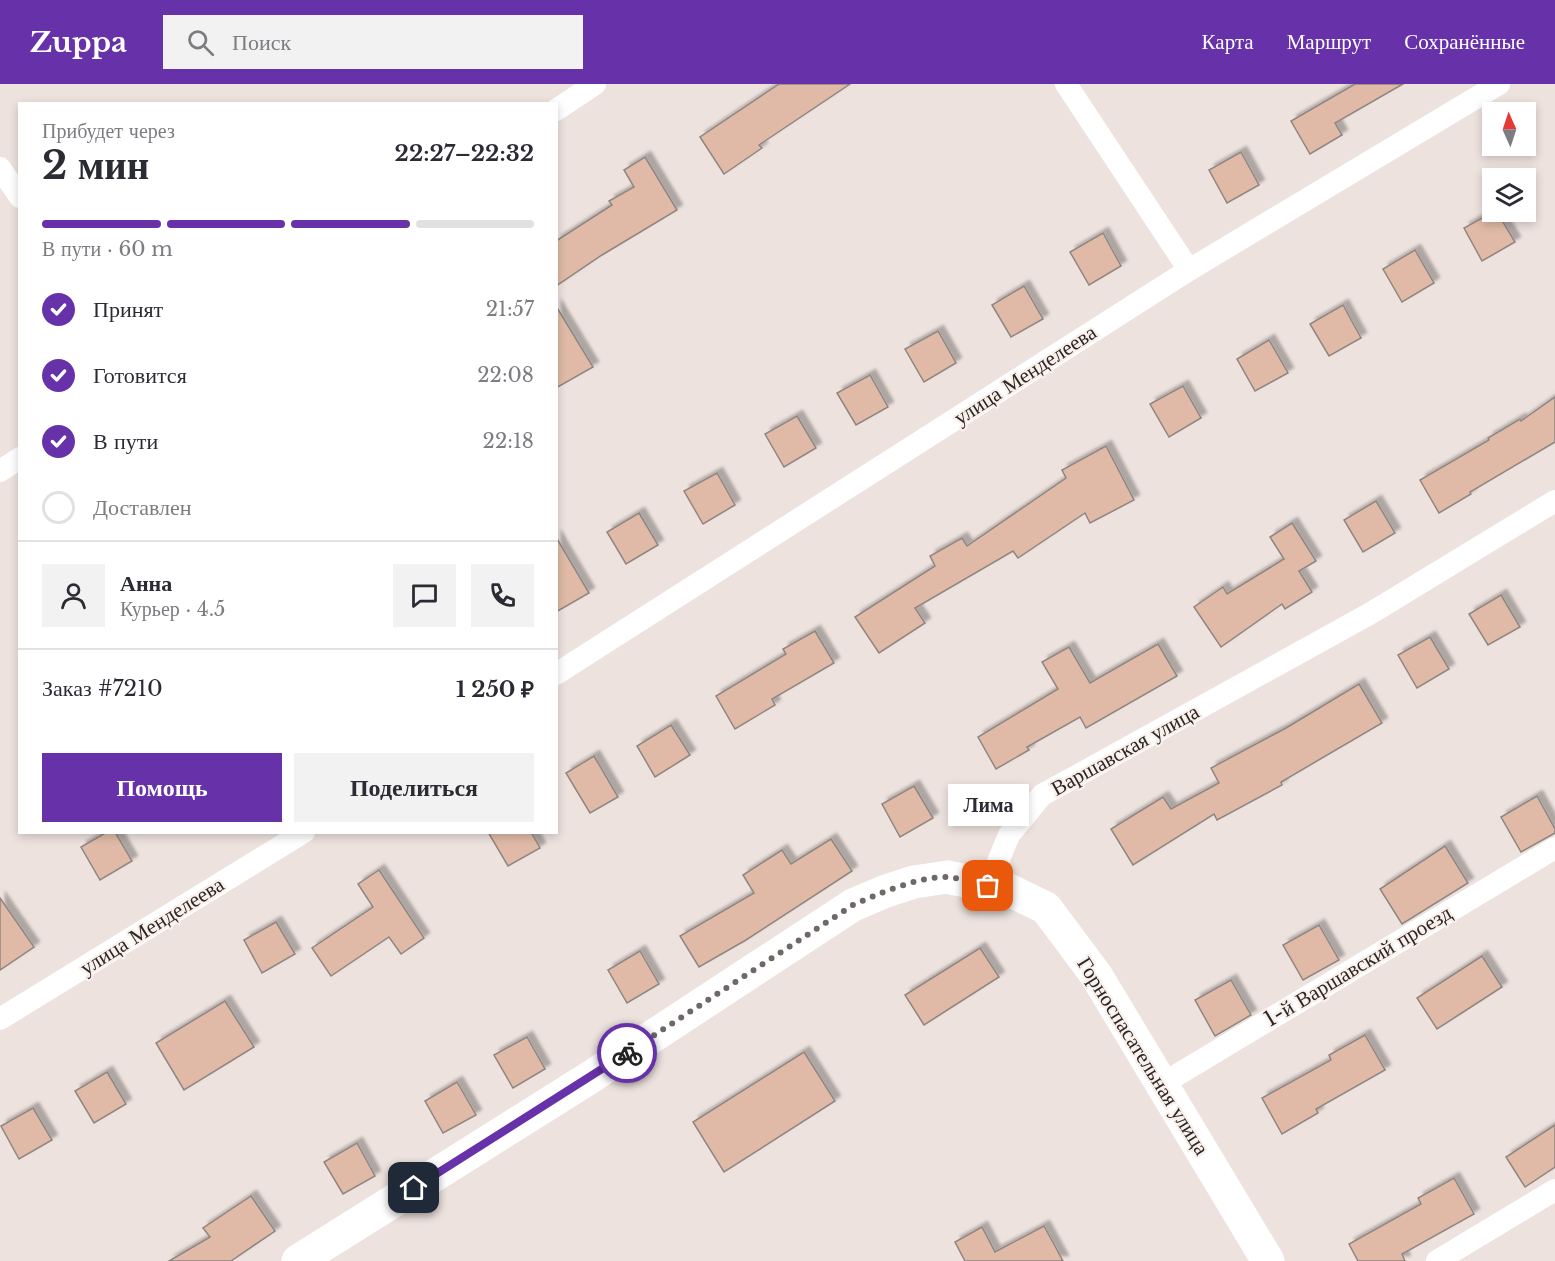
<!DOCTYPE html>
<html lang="ru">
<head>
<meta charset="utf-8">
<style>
	:root { --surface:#fff; --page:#f2f2f3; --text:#2b2b33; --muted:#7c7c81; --line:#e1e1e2; --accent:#6732a9 }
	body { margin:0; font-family:"Libre Baskerville",serif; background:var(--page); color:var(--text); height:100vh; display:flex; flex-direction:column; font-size:22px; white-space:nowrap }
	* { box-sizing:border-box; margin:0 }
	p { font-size:20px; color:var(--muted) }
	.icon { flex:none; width:33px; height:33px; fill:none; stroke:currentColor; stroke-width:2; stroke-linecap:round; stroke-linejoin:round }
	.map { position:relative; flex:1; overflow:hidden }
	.sheet { position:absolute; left:18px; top:18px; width:540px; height:732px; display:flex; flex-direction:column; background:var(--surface); border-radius:0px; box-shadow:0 3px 9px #0003 }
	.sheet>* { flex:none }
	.needle { width:39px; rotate:357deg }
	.fabs { position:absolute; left:1482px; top:18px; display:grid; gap:12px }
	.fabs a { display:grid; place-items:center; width:54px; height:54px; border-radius:0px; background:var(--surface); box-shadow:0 3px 9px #0003; font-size:30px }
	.pin { position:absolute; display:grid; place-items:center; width:51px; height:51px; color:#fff; margin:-26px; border-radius:12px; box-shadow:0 3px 9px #0006 }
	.courier { position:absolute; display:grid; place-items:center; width:60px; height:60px; margin:-30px; border:4px solid #6732a9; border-radius:50%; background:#fff; color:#222; box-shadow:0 2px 8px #0007 }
	.bubble { position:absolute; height:42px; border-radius:0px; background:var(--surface); box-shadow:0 3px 9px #0003; font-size:20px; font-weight:700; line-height:42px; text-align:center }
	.summary em { font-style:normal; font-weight:700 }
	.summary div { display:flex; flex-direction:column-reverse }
	.summary { display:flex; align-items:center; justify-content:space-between; height:102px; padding:0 24px }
	h1 { font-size:39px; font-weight:700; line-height:45px }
	.bar { display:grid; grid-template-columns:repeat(4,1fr); gap:9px 6px; align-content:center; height:72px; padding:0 24px }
	.bar i { height:8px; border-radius:4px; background:var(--line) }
	.bar .current { background:var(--accent) }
	.bar p { grid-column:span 4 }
	.line { display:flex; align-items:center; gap:15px; padding:0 24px; border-top:2px solid var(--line) }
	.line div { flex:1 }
	.round { display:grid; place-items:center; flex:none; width:63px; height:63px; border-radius:0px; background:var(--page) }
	ol { padding:0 24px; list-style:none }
	li { display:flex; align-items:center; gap:18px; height:66px }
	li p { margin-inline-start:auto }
	li .icon { padding:6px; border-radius:50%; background:var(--accent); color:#fff; stroke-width:4 }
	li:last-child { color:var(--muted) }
	li i { width:33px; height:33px; border:3px solid var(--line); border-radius:50% }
	.action { display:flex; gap:12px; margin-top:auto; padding:12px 24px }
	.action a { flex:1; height:69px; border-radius:0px; background:var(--accent); color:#fff; font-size:24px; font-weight:700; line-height:69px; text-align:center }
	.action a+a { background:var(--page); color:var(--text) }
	header { display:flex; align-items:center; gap:36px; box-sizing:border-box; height:84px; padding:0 30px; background:var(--accent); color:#fff }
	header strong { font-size:28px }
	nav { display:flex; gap:33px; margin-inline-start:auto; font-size:21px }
	.search { width:420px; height:54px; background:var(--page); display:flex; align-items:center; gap:15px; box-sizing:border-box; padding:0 21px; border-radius:0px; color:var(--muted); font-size:22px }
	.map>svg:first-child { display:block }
	.building { fill:#e0baa7; stroke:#8f8681; stroke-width:1.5; filter:url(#shadow) }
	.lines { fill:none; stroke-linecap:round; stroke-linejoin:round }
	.minor { stroke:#fff; stroke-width:22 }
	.secondary { stroke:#fff; stroke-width:33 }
	.done { stroke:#6e6866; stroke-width:6; stroke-dasharray:0 10.8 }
	.route { stroke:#6732a9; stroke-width:8 }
	.labels { text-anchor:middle; stroke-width:4.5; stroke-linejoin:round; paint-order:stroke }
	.street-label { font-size:21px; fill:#2a2625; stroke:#faf0eb }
</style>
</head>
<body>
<header>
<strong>Zuppa</strong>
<div class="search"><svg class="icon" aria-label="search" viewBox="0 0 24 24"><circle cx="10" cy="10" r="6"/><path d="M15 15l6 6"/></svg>Поиск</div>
<nav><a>Карта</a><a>Маршрут</a><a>Сохранённые</a></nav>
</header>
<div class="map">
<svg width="1555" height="1177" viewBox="0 0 1555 1177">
	<defs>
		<filter id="shadow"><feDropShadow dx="5.5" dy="-5.5" stdDeviation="1.5" flood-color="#0004"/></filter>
	</defs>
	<rect width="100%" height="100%" fill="#ede2de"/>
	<g class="building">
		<path d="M 779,0 L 850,0 L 759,61 L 762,64 L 724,90 L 700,53 Z"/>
		<path d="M 1355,0 L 1403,0 L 1335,39 L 1342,51 L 1310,70 L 1291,37 Z"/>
		<path d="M 1241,68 L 1259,101 L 1227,119 L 1209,86 Z"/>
		<path d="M 645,73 L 677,126 L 602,171 L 556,202 L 556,157 L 612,121 L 609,117 L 634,103 L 624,86 Z"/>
		<path d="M 1493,128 L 1497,128 L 1515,158 L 1482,177 L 1464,144 Z"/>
		<path d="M 1103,149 L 1121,182 L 1089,201 L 1070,168 Z"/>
		<path d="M 1415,166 L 1434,199 L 1402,218 L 1383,185 Z"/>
		<path d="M 1024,202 L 1043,235 L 1011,253 L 992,221 Z"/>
		<path d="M 1343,221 L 1361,254 L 1329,272 L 1310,240 Z"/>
		<path d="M 556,222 L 593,283 L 556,304 Z"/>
		<path d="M 938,247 L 956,279 L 924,298 L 905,265 Z"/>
		<path d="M 1269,256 L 1288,289 L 1255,307 L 1237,275 Z"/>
		<path d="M 870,291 L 888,323 L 856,341 L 837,309 Z"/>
		<path d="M 1183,302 L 1201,334 L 1169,353 L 1150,320 Z"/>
		<path d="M 1555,313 L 1555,358 L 1470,408 L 1471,410 L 1439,429 L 1420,396 L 1489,356 L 1488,354 L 1520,335 L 1521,337 Z"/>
		<path d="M 797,332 L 816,364 L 784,383 L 765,350 Z"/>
		<path d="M 1106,362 L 1134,416 L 1090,439 L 1085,429 L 1018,474 L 1013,467 L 915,524 L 925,539 L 879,569 L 855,533 L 935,482 L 930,472 L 962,454 L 967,462 L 1066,394 L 1062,386 Z"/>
		<path d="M 717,389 L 735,421 L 703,440 L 684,407 Z"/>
		<path d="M 1376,417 L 1395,449 L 1363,468 L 1344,436 Z"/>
		<path d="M 639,429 L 658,461 L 626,480 L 607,448 Z"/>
		<path d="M 1292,439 L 1316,477 L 1299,487 L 1312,508 L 1285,525 L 1282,520 L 1221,563 L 1194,523 L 1223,503 L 1227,510 L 1284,475 L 1270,453 Z"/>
		<path d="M 556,453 L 589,509 L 556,528 Z"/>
		<path d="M 1501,511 L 1520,543 L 1488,561 L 1469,530 Z"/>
		<path d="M 815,547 L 834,579 L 772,615 L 775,621 L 735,645 L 716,612 L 786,570 L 783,565 Z"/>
		<path d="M 1430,553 L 1449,585 L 1417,604 L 1398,571 Z"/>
		<path d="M 1158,560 L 1177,592 L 1086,644 L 1080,633 L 1027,663 L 1029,666 L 996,685 L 978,653 L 1058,605 L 1042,578 L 1069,563 L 1090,599 Z"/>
		<path d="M 1359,600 L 1382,639 L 1281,698 L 1282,701 L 1217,736 L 1214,730 L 1133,781 L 1111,745 L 1163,713 L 1171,725 L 1219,699 L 1211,684 L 1286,644 Z"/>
		<path d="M 671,641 L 690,671 L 655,693 L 637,662 Z"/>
		<path d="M 594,672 L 618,713 L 590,729 L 566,689 Z"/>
		<path d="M 914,702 L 933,734 L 900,753 L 882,720 Z"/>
		<path d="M 1537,712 L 1555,745 L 1555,749 L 1521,768 L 1501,733 Z"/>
		<path d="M 107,748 L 115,748 L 132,777 L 100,796 L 81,763 Z"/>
		<path d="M 488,748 L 531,748 L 540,764 L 508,782 Z"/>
		<path d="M 831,755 L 852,787 L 746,856 L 699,883 L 680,852 L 754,809 L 743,791 L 782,766 L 791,780 Z"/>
		<path d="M 1445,762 L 1468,799 L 1402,840 L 1380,805 Z"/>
		<path d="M 379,786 L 424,854 L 401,870 L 389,853 L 331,892 L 312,864 L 373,823 L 358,800 Z"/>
		<path d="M 0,814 L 34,863 L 0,886 Z"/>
		<path d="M 276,838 L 295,870 L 262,889 L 244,856 Z"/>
		<path d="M 1319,841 L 1339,876 L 1303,896 L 1283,861 Z"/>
		<path d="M 980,864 L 999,893 L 924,941 L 905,911 Z"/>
		<path d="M 640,867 L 659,900 L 627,919 L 608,886 Z"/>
		<path d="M 1482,872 L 1502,903 L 1437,945 L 1417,914 Z"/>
		<path d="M 1231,896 L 1251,931 L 1215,952 L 1195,916 Z"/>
		<path d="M 225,917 L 254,963 L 184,1006 L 156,959 Z"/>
		<path d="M 1365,951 L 1385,986 L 1316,1025 L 1318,1029 L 1282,1050 L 1262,1014 L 1331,976 L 1329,971 Z"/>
		<path d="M 527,953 L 545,985 L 513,1004 L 494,971 Z"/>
		<path d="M 804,968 L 835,1017 L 724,1088 L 693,1038 Z"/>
		<path d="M 107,988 L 126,1020 L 94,1039 L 75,1007 Z"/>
		<path d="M 457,998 L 476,1031 L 443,1049 L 425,1017 Z"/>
		<path d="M 33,1024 L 52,1056 L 19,1075 L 1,1042 Z"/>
		<path d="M 1555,1041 L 1555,1083 L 1525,1103 L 1506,1073 Z"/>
		<path d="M 357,1059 L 375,1092 L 343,1110 L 324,1078 Z"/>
		<path d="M 1454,1094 L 1474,1130 L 1402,1170 L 1405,1177 L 1358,1177 L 1349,1160 L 1421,1120 L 1418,1114 Z"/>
		<path d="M 251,1112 L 275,1147 L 231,1177 L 169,1177 L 210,1153 L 203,1144 Z"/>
		<path d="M 1044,1142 L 1063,1177 L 965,1177 L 955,1158 L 982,1143 L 995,1168 Z"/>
	</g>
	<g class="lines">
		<g class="minor">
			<path d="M 1066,0 L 1189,186"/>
			<path d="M 556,26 L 595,0"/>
			<path d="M 0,84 L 20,113"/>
			<path d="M 0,387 L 20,374"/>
			<path d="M 556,590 L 1189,186 L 1499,0"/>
			<path d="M 988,802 L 1009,751 L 1042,711 L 1371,529 L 1555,417"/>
			<path d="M 0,935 L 304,748"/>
			<path d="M 1162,1000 L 1555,764"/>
			<path d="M 1437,1177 L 1555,1106"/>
		</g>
		<path class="secondary" d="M 298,1177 L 586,996 L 853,821 L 886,807 L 914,798 L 947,793 L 1009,806 L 1046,824 L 1096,891 L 1268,1177"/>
	</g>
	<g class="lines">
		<path class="done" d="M 627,969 L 853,821 C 878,810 920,792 947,793 C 960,794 975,799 988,802"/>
		<path class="route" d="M 414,1104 L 627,969"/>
	</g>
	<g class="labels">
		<g class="street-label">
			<text transform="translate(1025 291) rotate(-33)" y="7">улица Менделеева</text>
			<text transform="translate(1125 666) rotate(-29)" y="7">Варшавская улица</text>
			<text transform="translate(152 842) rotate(-32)" y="7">улица Менделеева</text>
			<text transform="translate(1358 882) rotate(-31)" y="7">1-й Варшавский проезд</text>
			<text transform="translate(1143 972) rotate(58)" y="7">Горноспасательная улица</text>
		</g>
	</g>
</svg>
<div class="fabs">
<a><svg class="needle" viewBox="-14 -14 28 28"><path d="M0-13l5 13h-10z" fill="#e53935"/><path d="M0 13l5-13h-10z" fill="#7c7c81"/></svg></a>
<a><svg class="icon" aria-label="layers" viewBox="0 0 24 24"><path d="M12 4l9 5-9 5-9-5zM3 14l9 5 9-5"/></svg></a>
</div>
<div class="pin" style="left:988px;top:802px;background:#ea580c"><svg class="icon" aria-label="bag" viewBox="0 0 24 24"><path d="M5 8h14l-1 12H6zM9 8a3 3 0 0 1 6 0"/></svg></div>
<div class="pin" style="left:414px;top:1104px;background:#1f2937"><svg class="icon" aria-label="home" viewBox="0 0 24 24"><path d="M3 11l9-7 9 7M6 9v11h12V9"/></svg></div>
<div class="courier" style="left:627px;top:969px"><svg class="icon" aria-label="bike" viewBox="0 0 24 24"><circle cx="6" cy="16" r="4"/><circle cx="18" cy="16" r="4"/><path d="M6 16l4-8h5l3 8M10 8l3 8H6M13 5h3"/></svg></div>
<div class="bubble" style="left:948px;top:700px;width:81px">Лима</div>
<section class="sheet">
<div class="summary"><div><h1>2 мин</h1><p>Прибудет через</p></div><em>22:27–22:32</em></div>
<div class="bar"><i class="current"></i><i class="current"></i><i class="current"></i><i></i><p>В пути · 60 m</p></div>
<ol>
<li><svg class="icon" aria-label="check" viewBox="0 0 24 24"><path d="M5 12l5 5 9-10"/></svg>Принят<p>21:57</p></li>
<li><svg class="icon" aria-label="check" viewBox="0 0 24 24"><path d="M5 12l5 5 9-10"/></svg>Готовится<p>22:08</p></li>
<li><svg class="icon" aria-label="check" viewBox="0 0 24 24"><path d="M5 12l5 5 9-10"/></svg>В пути<p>22:18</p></li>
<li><i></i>Доставлен</li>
</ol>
<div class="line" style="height:108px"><a class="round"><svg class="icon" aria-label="person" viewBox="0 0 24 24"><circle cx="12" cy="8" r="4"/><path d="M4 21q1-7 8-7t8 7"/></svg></a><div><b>Анна</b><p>Курьер · 4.5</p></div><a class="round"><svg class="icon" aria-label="chat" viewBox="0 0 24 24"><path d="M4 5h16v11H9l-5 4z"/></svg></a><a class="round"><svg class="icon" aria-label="phone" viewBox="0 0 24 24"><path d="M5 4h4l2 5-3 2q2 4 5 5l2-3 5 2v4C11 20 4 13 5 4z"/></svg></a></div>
<div class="line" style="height:78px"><div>Заказ #7210</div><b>1 250 ₽</b></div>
<div class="action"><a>Помощь</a><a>Поделиться</a></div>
</section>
</div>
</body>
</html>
